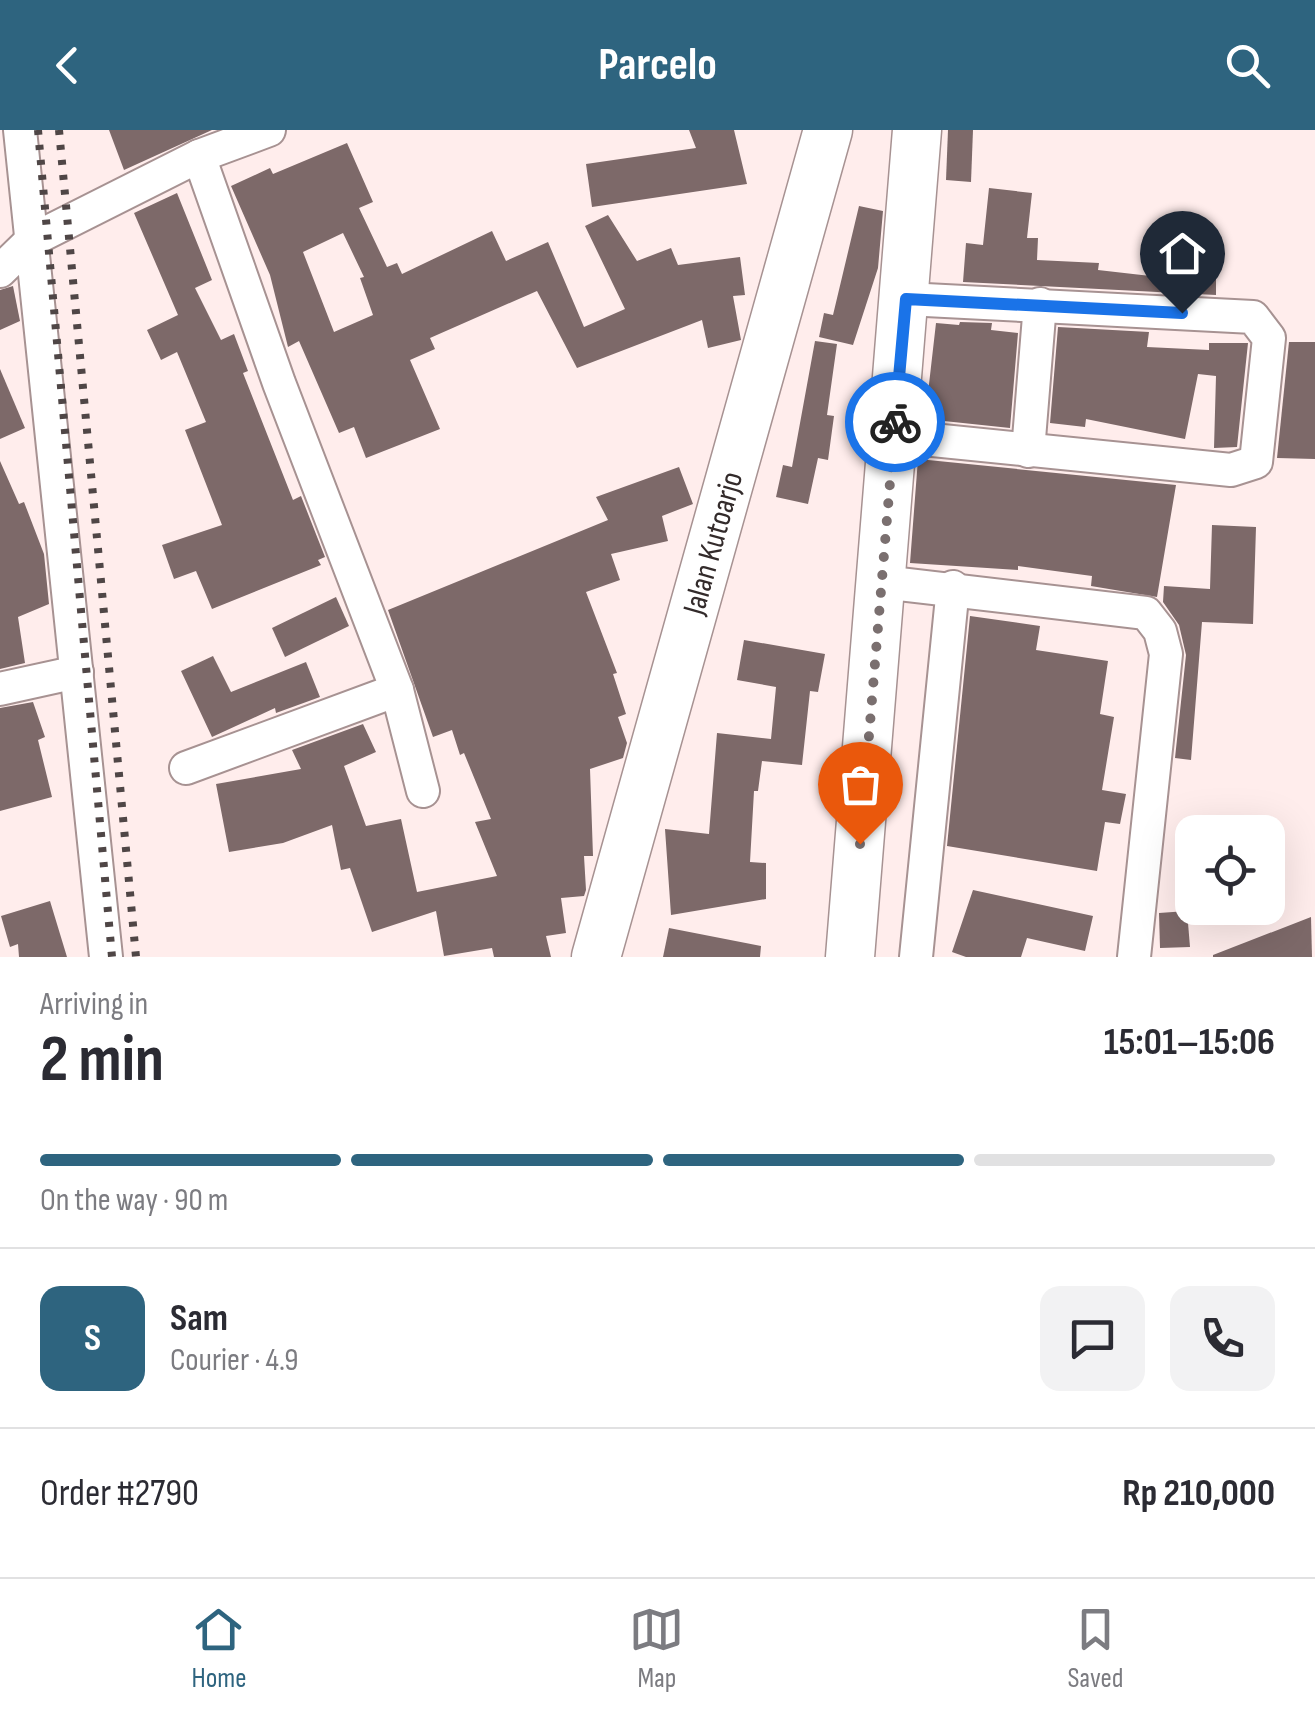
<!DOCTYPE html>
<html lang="en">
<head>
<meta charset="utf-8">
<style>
	:root { --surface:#fff; --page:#f2f2f3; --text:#2b2b33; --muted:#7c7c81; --line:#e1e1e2; --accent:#2e647f }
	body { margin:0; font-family:"Sofia Sans Condensed",sans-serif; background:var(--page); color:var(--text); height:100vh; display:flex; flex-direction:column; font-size:38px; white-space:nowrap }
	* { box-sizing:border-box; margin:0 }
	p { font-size:32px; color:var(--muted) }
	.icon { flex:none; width:55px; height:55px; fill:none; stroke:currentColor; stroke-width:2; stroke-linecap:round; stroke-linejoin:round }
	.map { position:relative; height:827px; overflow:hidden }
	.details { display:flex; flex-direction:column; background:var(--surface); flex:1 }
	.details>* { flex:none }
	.tools { position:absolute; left:1175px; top:685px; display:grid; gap:20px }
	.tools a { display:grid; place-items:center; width:110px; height:110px; border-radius:20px; background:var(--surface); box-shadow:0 10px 40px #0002; font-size:50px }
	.pin { position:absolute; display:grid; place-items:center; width:85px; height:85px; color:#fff; margin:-102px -42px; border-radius:50% 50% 50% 0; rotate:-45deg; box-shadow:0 0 10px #0007 }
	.pin .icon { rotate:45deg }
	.courier { position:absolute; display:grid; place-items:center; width:100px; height:100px; margin:-50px; border:8px solid #1a73e8; border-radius:50%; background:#fff; color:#222; box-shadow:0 2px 12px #0007 }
	.summary em { font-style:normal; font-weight:700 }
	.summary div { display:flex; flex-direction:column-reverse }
	.summary { display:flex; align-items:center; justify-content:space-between; height:170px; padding:0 40px }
	h1 { font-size:65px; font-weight:700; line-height:75px }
	.bar { display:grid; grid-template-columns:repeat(4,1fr); gap:15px 10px; align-content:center; height:120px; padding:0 40px }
	.bar i { height:12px; border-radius:8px; background:var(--line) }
	.bar .on { background:var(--accent) }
	.bar p { grid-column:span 4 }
	.line { display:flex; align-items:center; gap:25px; padding:0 40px; border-top:2px solid var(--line) }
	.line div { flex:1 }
	.round { display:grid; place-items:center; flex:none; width:105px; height:105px; border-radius:20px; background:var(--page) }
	header { display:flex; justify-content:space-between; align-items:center; height:130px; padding:0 40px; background:var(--accent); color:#fff; font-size:45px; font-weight:700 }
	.menu { display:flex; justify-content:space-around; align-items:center; height:140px; border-top:2px solid var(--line); background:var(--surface); font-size:28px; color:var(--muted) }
	.menu a { display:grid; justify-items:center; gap:5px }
	.menu .on { color:var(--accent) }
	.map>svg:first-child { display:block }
	.building { fill:#7d6969; fill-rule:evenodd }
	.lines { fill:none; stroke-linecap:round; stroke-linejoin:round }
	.street-casing { stroke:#a79292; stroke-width:36 }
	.secondary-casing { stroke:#a79292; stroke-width:51 }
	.street { stroke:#fff; stroke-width:32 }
	.secondary { stroke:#fff; stroke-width:48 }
	.rail { stroke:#4f4646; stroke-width:8; stroke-dasharray:5 10; stroke-linecap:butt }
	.done { stroke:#7a6f6f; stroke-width:10; stroke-dasharray:0 18 }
	.route { stroke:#1a73e8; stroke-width:12 }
	.labels { text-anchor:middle; stroke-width:10; stroke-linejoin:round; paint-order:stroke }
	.street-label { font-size:32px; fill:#332b2b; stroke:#fff }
</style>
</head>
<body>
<header><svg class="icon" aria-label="back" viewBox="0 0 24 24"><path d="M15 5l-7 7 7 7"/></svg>Parcelo<svg class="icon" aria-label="search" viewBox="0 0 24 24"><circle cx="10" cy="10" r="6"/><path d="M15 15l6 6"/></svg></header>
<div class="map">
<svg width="1315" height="827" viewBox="0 0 1315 827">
	<rect width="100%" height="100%" fill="#ffedec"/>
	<g class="building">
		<path d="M 109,0 L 212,0 L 124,40 Z"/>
		<path d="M 689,0 L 734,0 L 747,54 L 592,77 L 586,34 L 696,18 Z"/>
		<path d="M 948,0 L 973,0 L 971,52 L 946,50 Z"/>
		<path d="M 347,13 L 373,72 L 359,78 L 387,137 L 397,133 L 402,144 L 492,101 L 506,131 L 548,112 L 584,197 L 625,179 L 585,96 L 608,85 L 637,131 L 671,118 L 678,135 L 740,127 L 745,165 L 733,166 L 741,210 L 708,218 L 702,190 L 577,238 L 537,161 L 430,208 L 435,219 L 410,230 L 440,299 L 366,328 L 354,297 L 339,303 L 299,211 L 288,217 L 270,145 L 231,56 L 270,38 L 273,44 ZM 343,103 L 364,147 L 360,148 L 373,185 L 334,202 L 303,122 Z"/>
		<path d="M 989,58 L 1032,63 L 1027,108 L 1038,108 L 1037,130 L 1099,133 L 1098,140 L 1168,148 L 1168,140 L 1216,140 L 1216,165 L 963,152 L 966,113 L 983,115 Z"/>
		<path d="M 177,63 L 212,150 L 195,158 L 221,210 L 234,204 L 248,241 L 243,243 L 293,370 L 301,366 L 325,427 L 318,430 L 321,435 L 212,479 L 196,441 L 174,449 L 162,415 L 222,395 L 185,300 L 206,292 L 177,222 L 161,230 L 147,200 L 178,185 L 134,83 Z"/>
		<path d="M 859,76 L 883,81 L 878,138 L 853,215 L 819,207 L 824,183 L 833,185 Z"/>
		<path d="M 13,156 L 20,191 L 0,200 L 0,160 Z"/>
		<path d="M 960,192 L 992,193 L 991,200 L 1018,203 L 1010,298 L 925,289 L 936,193 L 959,195 Z"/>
		<path d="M 1058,197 L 1149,202 L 1147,217 L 1209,220 L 1209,213 L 1248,213 L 1237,317 L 1214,318 L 1216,246 L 1198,244 L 1185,309 L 1086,289 L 1085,297 L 1050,293 Z"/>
		<path d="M 815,211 L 837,214 L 827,285 L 834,286 L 828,330 L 818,328 L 808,374 L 776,367 L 783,335 L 792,337 Z"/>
		<path d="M 1289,212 L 1315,212 L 1315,329 L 1277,328 Z"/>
		<path d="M 0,239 L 25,298 L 0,309 Z"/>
		<path d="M 918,329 L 1176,355 L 1157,467 L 1091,456 L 1092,446 L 1018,436 L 1018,440 L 910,433 Z"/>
		<path d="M 0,331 L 19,374 L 24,372 L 44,424 L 49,474 L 18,487 L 25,533 L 0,539 Z"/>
		<path d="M 679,337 L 693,374 L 662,386 L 668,411 L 611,424 L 620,450 L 586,462 L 617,543 L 613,544 L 626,584 L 618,587 L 627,613 L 623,628 L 590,639 L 593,726 L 584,726 L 586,760 L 584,766 L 561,768 L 566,803 L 546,806 L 551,827 L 494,827 L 492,818 L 444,826 L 436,781 L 372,802 L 350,738 L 341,740 L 332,695 L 283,713 L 229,722 L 216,654 L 301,639 L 292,620 L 363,594 L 376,622 L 344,636 L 366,696 L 401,689 L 417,762 L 497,746 L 475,692 L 491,689 L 464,623 L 460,625 L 452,600 L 433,607 L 388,480 L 608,390 L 596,367 Z"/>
		<path d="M 1212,395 L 1256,397 L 1253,494 L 1202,492 L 1191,630 L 1175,628 L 1186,525 L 1179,495 L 1163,472 L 1164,456 L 1210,459 Z"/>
		<path d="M 336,467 L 349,496 L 285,527 L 272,498 Z"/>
		<path d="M 970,486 L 1040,496 L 1036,520 L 1108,531 L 1100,584 L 1114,587 L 1102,660 L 1126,664 L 1120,694 L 1105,692 L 1097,741 L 947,716 Z"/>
		<path d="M 744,510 L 825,524 L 818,562 L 810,561 L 802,635 L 762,631 L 758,661 L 754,661 L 750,732 L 766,733 L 766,769 L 671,785 L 665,699 L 709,704 L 717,603 L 771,609 L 776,557 L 737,550 Z"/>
		<path d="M 213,526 L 231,562 L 306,532 L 320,567 L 276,583 L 275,578 L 212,607 L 181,541 Z"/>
		<path d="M 33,572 L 45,607 L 38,610 L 52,667 L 0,681 L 0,578 Z"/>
		<path d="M 973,760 L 1093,786 L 1085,821 L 1027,808 L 1021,827 L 966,827 L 952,822 Z"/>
		<path d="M 50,771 L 67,827 L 19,827 L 18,814 L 10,817 L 1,786 Z"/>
		<path d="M 1187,781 L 1190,817 L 1160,818 L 1159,783 Z"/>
		<path d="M 1311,787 L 1312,827 L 1213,827 L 1213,825 Z"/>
		<path d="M 669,798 L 761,816 L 760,827 L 663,827 Z"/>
	</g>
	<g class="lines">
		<g class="street-casing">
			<g id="street">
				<path d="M 20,0 L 106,827"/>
				<path d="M 199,26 L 279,253 L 397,560 L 423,661"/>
				<path d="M 0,141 L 32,110 L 199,26 L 269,0"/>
				<path d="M 893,306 L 1231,340 L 1256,332 L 1269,208 L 1253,187 L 906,169"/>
				<path d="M 1028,321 L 1040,174"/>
				<path d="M 882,452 L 1146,483 L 1160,501 L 1166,524 L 1134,827"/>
				<path d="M 0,559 L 77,542"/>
				<path d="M 186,638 L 397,560"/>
				<path d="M 916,827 L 953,457"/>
			</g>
		</g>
		<g class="secondary-casing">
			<g id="secondary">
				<path id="s1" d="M 596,827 L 828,0"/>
				<path d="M 850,827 L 917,0"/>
			</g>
		</g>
		<use href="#street" class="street"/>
		<use href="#secondary" class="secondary"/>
		<g class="rail">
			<path d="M 38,0 L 112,827"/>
			<path d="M 59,0 L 136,827"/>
		</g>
	</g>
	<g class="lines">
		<path class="done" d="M 860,714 L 895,292"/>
		<path class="route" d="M 895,292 L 906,169 L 1182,183"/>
	</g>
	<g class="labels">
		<g class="street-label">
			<text dy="11" stroke="none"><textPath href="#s1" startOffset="430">Jalan Kutoarjo</textPath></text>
		</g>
	</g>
</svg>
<div class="tools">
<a><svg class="icon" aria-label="locate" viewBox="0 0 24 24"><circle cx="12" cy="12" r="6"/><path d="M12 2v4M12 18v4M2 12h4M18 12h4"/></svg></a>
</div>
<div class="pin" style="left:860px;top:714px;background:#ea580c"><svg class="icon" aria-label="bag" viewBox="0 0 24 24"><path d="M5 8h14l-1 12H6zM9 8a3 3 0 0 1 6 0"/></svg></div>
<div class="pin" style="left:1182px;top:183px;background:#1f2937"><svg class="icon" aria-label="home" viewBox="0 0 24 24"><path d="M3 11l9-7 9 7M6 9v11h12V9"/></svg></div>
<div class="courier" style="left:895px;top:292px"><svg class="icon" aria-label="bike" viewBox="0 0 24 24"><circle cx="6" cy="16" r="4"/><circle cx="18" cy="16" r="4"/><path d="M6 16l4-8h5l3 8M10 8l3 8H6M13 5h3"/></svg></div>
</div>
<section class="details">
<div class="summary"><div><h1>2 min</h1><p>Arriving in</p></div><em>15:01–15:06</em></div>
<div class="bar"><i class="on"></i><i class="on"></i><i class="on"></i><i></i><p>On the way · 90 m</p></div>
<div class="line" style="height:180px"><b class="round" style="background:var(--accent);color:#fff">S</b><div><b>Sam</b><p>Courier · 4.9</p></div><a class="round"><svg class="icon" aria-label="chat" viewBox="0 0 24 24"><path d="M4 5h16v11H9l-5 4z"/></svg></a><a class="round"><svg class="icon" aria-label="phone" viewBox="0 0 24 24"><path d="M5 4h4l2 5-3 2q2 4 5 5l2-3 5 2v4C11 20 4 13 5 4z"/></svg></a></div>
<div class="line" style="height:130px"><div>Order #2790</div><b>Rp 210,000</b></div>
</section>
<nav class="menu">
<a class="on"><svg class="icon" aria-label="home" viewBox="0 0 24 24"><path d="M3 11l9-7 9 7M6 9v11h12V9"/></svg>Home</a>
<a><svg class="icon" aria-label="map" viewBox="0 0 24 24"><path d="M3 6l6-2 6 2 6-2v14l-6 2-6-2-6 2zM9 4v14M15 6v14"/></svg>Map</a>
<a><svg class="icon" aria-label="saved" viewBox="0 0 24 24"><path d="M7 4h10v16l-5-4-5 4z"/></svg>Saved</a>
</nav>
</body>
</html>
